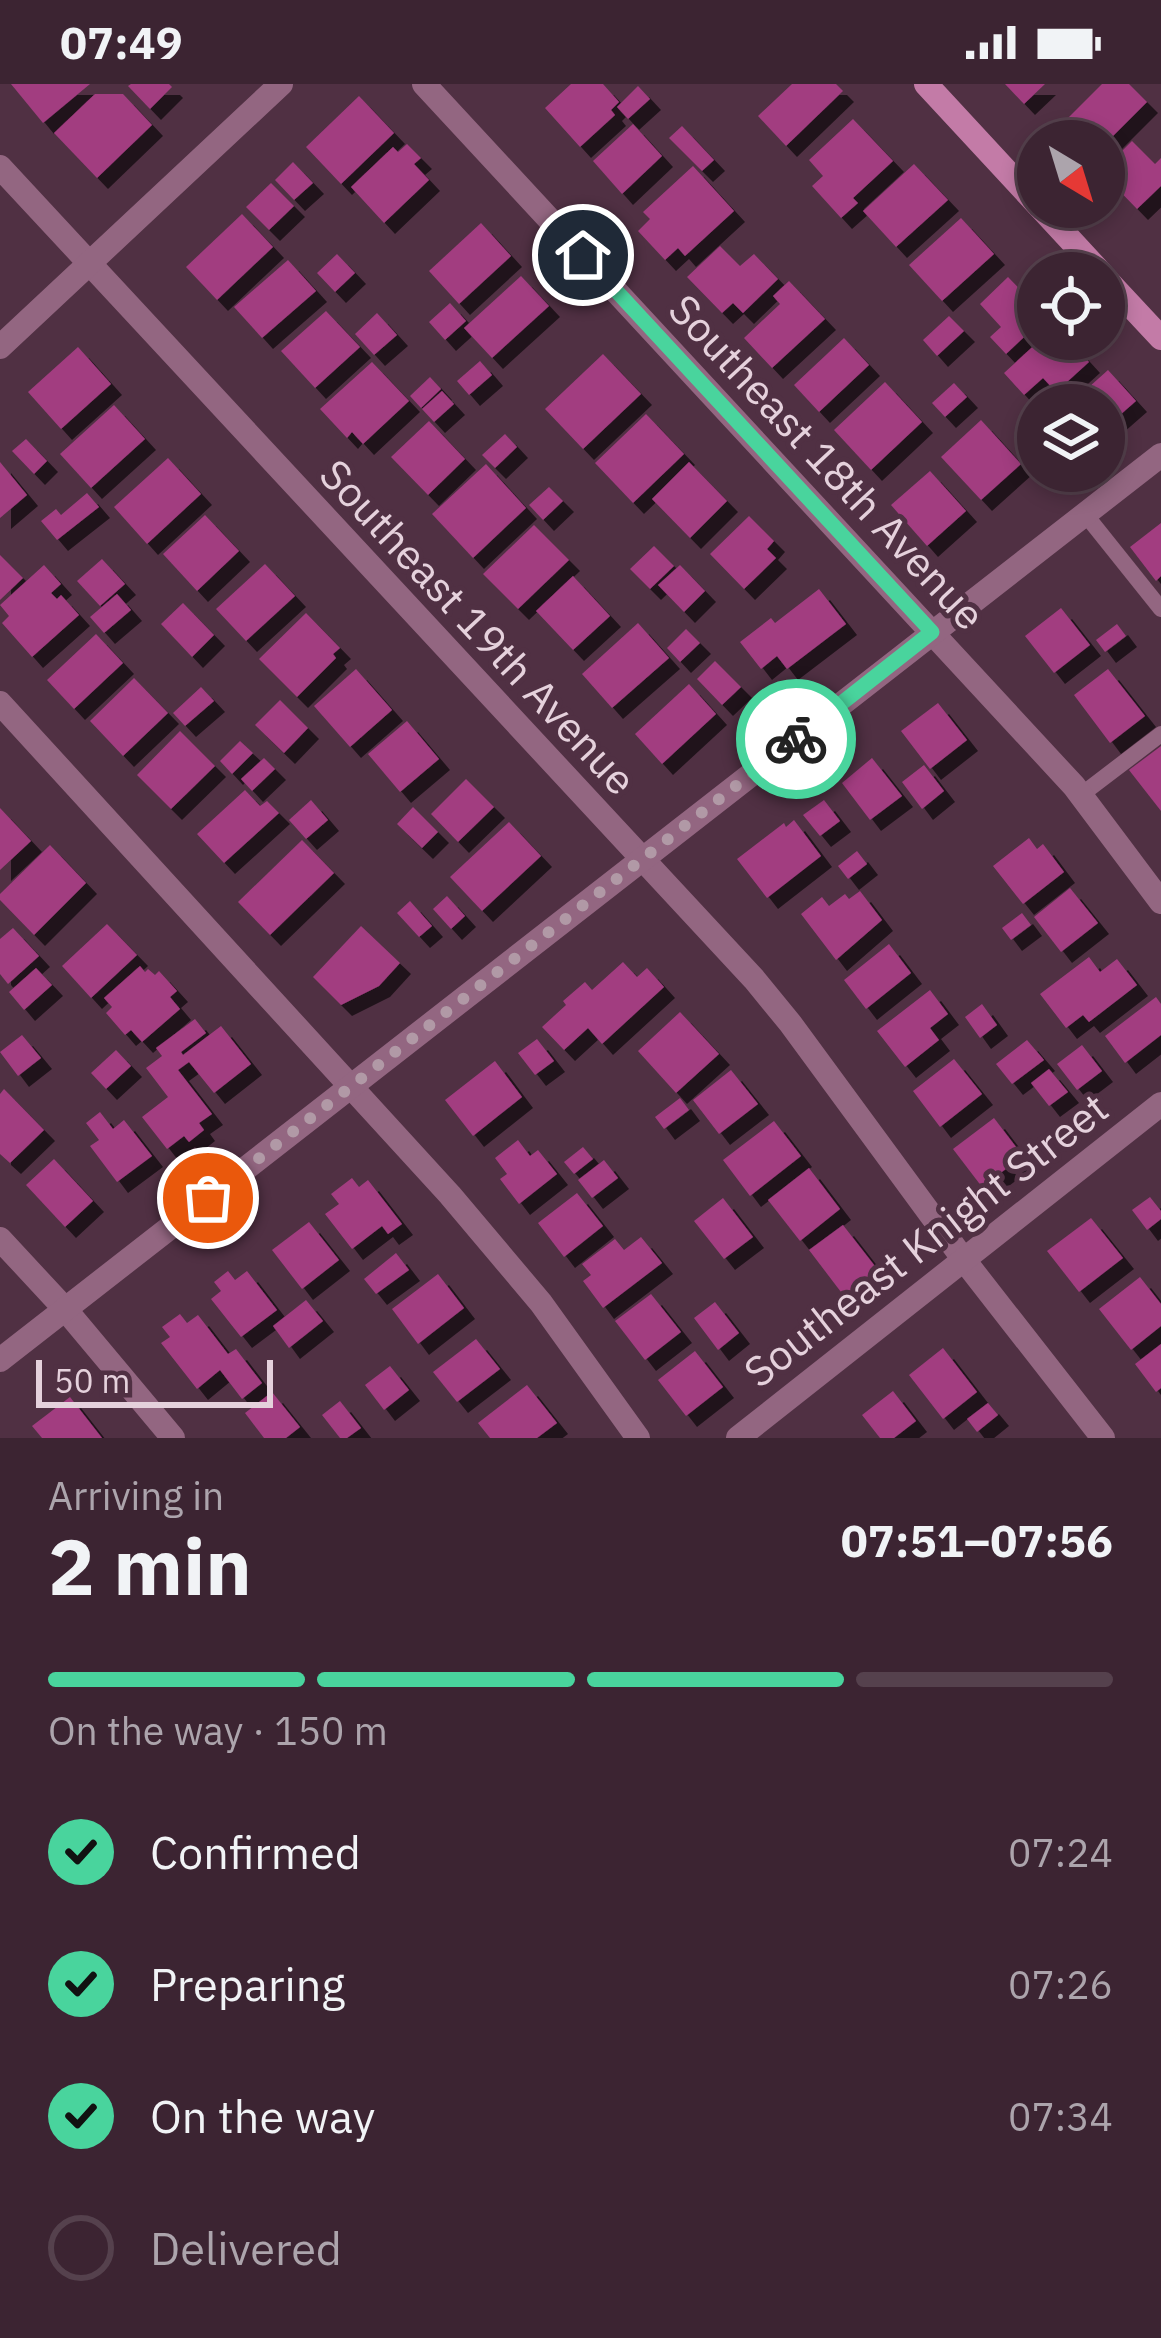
<!DOCTYPE html>
<html lang="en">
<head>
<meta charset="utf-8">
<style>
	:root { --surface:#3c2432; --page:#47303e; --text:#f1f3f6; --muted:#aca4ac; --line:#55414d; --accent:#49d49d }
	body { margin:0; font-family:"IBM Plex Sans",sans-serif; background:var(--page); color:var(--text); height:100vh; display:flex; flex-direction:column; font-size:45px; white-space:nowrap }
	* { box-sizing:border-box; margin:0 }
	p { font-size:39px; color:var(--muted) }
	.icon { flex:none; width:66px; height:66px; fill:none; stroke:currentColor; stroke-width:2; stroke-linecap:round; stroke-linejoin:round }
	.map { position:relative; height:1354px; overflow:hidden }
	.panel { display:flex; flex-direction:column; background:var(--surface); flex:1 }
	.panel>* { flex:none }
	.needle { width:78px; rotate:142deg }
	.fabs { position:absolute; left:1017px; top:36px; display:grid; gap:24px }
	.fabs a { display:grid; place-items:center; width:108px; height:108px; border-radius:50%; background:var(--surface); box-shadow:0 6px 18px #0003,0 0 0 3px var(--line); font-size:60px }
	.scale { position:absolute; left:36px; bottom:30px; width:237px; box-sizing:border-box; padding-left:12px; border:6px solid #e5d1dc; border-top:0; font-size:33px; line-height:42px; white-space:nowrap; color:#e5d1dc; -webkit-text-stroke:9px #503043; paint-order:stroke }
	.pin { position:absolute; display:grid; place-items:center; width:102px; height:102px; color:#fff; margin:-51px; border:6px solid #fff; border-radius:50%; box-shadow:0 3px 12px #0007 }
	.courier { position:absolute; display:grid; place-items:center; width:120px; height:120px; margin:-60px; border:9px solid #49d49d; border-radius:50%; background:#fff; color:#222; box-shadow:0 3px 15px #0007 }
	.head em { font-style:normal; font-weight:700 }
	.head div { display:flex; flex-direction:column-reverse }
	.head { display:flex; align-items:center; justify-content:space-between; height:204px; padding:0 48px }
	h1 { font-size:78px; font-weight:700; line-height:90px }
	.bar { display:grid; grid-template-columns:repeat(4,1fr); gap:18px 12px; align-content:center; height:144px; padding:0 48px }
	.bar i { height:15px; border-radius:9px; background:var(--line) }
	.bar .on { background:var(--accent) }
	.bar p { grid-column:span 4 }
	ol { padding:0 48px; list-style:none }
	li { display:flex; align-items:center; gap:36px; height:132px }
	li p { margin-inline-start:auto }
	li .icon { padding:12px; border-radius:50%; background:var(--accent); color:#111; stroke-width:4 }
	li:last-child { color:var(--muted) }
	li i { width:66px; height:66px; border:6px solid var(--line); border-radius:50% }
	.status { display:flex; justify-content:space-between; align-items:center; height:84px; padding:0 60px; background:var(--surface); direction:ltr }
	.status svg { height:33px; fill:currentColor }
	.map>svg:first-child { display:block }
	.building { fill:#a23d80; filter:url(#shadow) }
	.lines { fill:none; stroke-linecap:round; stroke-linejoin:round }
	.lane { stroke:#936681; stroke-width:16 }
	.street { stroke:#936681; stroke-width:24 }
	.secondary { stroke:#c37ba7; stroke-width:24 }
	.done { stroke:#b199a6; stroke-width:12; stroke-dasharray:0 21.6 }
	.route { stroke:#49d49d; stroke-width:15 }
	.labels { text-anchor:middle; stroke-width:10; stroke-linejoin:round; paint-order:stroke }
	.street-label { font-size:42px; fill:#e5d1dc; stroke:#503043 }
</style>
</head>
<body>
<div class="status"><b>07:49</b><svg viewBox="0 0 49 12"><path d="M0 12V9h3v3zM5 12V6h3v6zM10 12V3h3v9zM15 12V0h3v12zM26 1h20v11H26zM47 4h2v5h-2z"/></svg></div>
<div class="map">
<svg width="1161" height="1354" viewBox="0 0 1161 1354">
	<defs>
		<filter id="shadow"><feDropShadow dx="11" dy="11" stdDeviation="0" flood-color="#0009"/></filter>
	</defs>
	<rect width="100%" height="100%" fill="#503043"/>
	<g class="building">
		<path d="M 11,0 L 90,0 L 43,39 Z"/>
		<path d="M 131,0 L 169,0 L 172,3 L 150,25 L 128,2 Z"/>
		<path d="M 571,0 L 603,0 L 619,18 L 611,26 L 615,31 L 580,63 L 545,24 Z"/>
		<path d="M 792,0 L 836,0 L 843,7 L 786,62 L 758,32 Z"/>
		<path d="M 1005,0 L 1045,0 L 1024,20 Z"/>
		<path d="M 1102,0 L 1129,0 L 1147,18 L 1104,61 L 1104,57 L 1070,57 L 1058,44 Z"/>
		<path d="M 638,2 L 650,15 L 628,35 L 617,23 Z"/>
		<path d="M 95,10 L 123,10 L 152,41 L 97,94 L 54,49 Z"/>
		<path d="M 359,12 L 394,49 L 341,100 L 306,63 Z"/>
		<path d="M 853,35 L 893,77 L 853,114 L 858,119 L 841,134 L 812,102 L 823,92 L 809,76 Z"/>
		<path d="M 633,40 L 662,72 L 622,110 L 593,77 Z"/>
		<path d="M 682,42 L 714,76 L 702,87 L 669,54 Z"/>
		<path d="M 1132,57 L 1155,80 L 1161,74 L 1161,102 L 1137,125 L 1104,91 L 1104,85 Z"/>
		<path d="M 407,60 L 421,74 L 414,80 L 429,96 L 384,139 L 351,103 L 393,63 L 398,68 Z"/>
		<path d="M 293,78 L 313,99 L 294,116 L 275,96 Z"/>
		<path d="M 914,80 L 948,116 L 896,163 L 863,127 Z"/>
		<path d="M 693,82 L 734,127 L 685,172 L 678,164 L 665,176 L 638,147 L 650,135 L 643,128 Z"/>
		<path d="M 271,99 L 294,122 L 269,146 L 246,123 Z"/>
		<path d="M 242,130 L 273,163 L 217,216 L 186,183 Z"/>
		<path d="M 961,134 L 994,170 L 942,217 L 909,181 Z"/>
		<path d="M 481,139 L 511,172 L 459,220 L 429,187 Z"/>
		<path d="M 720,162 L 740,182 L 754,170 L 778,195 L 743,229 L 733,219 L 722,229 L 687,193 Z"/>
		<path d="M 337,170 L 355,189 L 335,208 L 317,189 Z"/>
		<path d="M 288,176 L 316,207 L 262,254 L 234,223 Z"/>
		<path d="M 521,192 L 549,222 L 492,274 L 464,244 Z"/>
		<path d="M 1008,193 L 1038,224 L 1038,240 L 1006,270 L 990,253 L 1001,243 L 980,220 Z"/>
		<path d="M 789,197 L 825,235 L 772,284 L 744,254 L 780,220 L 773,212 Z"/>
		<path d="M 450,219 L 466,237 L 445,256 L 429,238 Z"/>
		<path d="M 326,227 L 360,263 L 315,304 L 281,267 Z"/>
		<path d="M 377,229 L 397,251 L 374,271 L 355,250 Z"/>
		<path d="M 949,232 L 964,247 L 937,272 L 923,256 Z"/>
		<path d="M 844,254 L 869,281 L 819,328 L 794,301 Z"/>
		<path d="M 1041,255 L 1068,255 L 1089,278 L 1056,308 L 1043,294 L 1024,311 L 1004,289 Z"/>
		<path d="M 78,263 L 111,300 L 61,345 L 28,308 Z"/>
		<path d="M 603,270 L 641,310 L 583,365 L 545,325 Z"/>
		<path d="M 480,277 L 492,291 L 469,311 L 457,297 Z"/>
		<path d="M 372,278 L 409,317 L 363,360 L 352,348 L 347,354 L 320,325 Z"/>
		<path d="M 1108,286 L 1136,317 L 1104,345 L 1104,321 L 1069,321 Z"/>
		<path d="M 430,293 L 441,305 L 421,324 L 410,312 Z"/>
		<path d="M 885,298 L 922,338 L 871,386 L 834,346 Z"/>
		<path d="M 954,299 L 967,313 L 945,333 L 932,319 Z"/>
		<path d="M 442,307 L 454,320 L 434,338 L 422,325 Z"/>
		<path d="M 114,321 L 145,355 L 91,404 L 60,370 Z"/>
		<path d="M 646,330 L 684,370 L 633,419 L 595,379 Z"/>
		<path d="M 981,336 L 1021,380 L 981,416 L 941,373 Z"/>
		<path d="M 429,337 L 465,375 L 428,411 L 391,373 Z"/>
		<path d="M 505,350 L 517,363 L 495,384 L 482,371 Z"/>
		<path d="M 26,355 L 47,377 L 34,390 L 12,367 Z"/>
		<path d="M 168,374 L 201,410 L 147,460 L 114,423 Z"/>
		<path d="M 0,378 L 27,411 L 0,434 Z"/>
		<path d="M 689,378 L 727,417 L 690,454 L 652,415 Z"/>
		<path d="M 486,380 L 526,424 L 473,474 L 432,430 Z"/>
		<path d="M 930,387 L 966,427 L 927,462 L 891,421 Z"/>
		<path d="M 549,403 L 563,417 L 543,436 L 529,421 Z"/>
		<path d="M 87,409 L 99,423 L 57,456 L 41,437 L 56,425 L 61,431 Z"/>
		<path d="M 205,431 L 239,467 L 197,507 L 163,470 Z"/>
		<path d="M 749,432 L 774,457 L 767,465 L 776,474 L 744,505 L 710,470 Z"/>
		<path d="M 1161,439 L 1161,492 L 1156,497 L 1130,463 Z"/>
		<path d="M 534,441 L 569,476 L 518,525 L 483,490 Z"/>
		<path d="M 654,462 L 674,482 L 650,505 L 630,485 Z"/>
		<path d="M 0,471 L 23,494 L 0,516 Z"/>
		<path d="M 102,475 L 125,500 L 100,522 L 77,497 Z"/>
		<path d="M 265,480 L 295,512 L 246,557 L 216,525 Z"/>
		<path d="M 44,481 L 61,500 L 51,509 L 57,515 L 61,511 L 79,531 L 32,573 L 2,539 L 9,532 L 0,521 Z"/>
		<path d="M 680,481 L 705,507 L 684,528 L 658,501 Z"/>
		<path d="M 573,492 L 610,532 L 573,566 L 536,527 Z"/>
		<path d="M 819,505 L 846,540 L 787,585 L 777,572 L 761,585 L 740,558 L 771,534 L 775,539 Z"/>
		<path d="M 117,510 L 131,526 L 104,549 L 90,533 Z"/>
		<path d="M 183,519 L 214,551 L 192,573 L 161,540 Z"/>
		<path d="M 1061,524 L 1090,561 L 1054,589 L 1025,552 Z"/>
		<path d="M 306,529 L 340,564 L 333,570 L 336,574 L 297,613 L 259,575 Z"/>
		<path d="M 638,539 L 669,574 L 612,624 L 582,590 Z"/>
		<path d="M 1117,540 L 1126,552 L 1105,568 L 1096,556 Z"/>
		<path d="M 686,545 L 700,559 L 680,578 L 667,564 Z"/>
		<path d="M 96,550 L 123,579 L 74,625 L 47,596 Z"/>
		<path d="M 715,577 L 741,603 L 722,621 L 697,595 Z"/>
		<path d="M 356,585 L 392,626 L 350,663 L 314,622 Z"/>
		<path d="M 1108,585 L 1145,632 L 1110,659 L 1074,611 Z"/>
		<path d="M 134,594 L 168,629 L 123,672 L 90,637 Z"/>
		<path d="M 689,600 L 716,630 L 662,680 L 635,650 Z"/>
		<path d="M 201,603 L 214,617 L 185,642 L 173,629 Z"/>
		<path d="M 280,616 L 308,644 L 284,669 L 255,641 Z"/>
		<path d="M 938,619 L 967,656 L 930,685 L 901,647 Z"/>
		<path d="M 407,637 L 439,675 L 400,708 L 368,670 Z"/>
		<path d="M 180,647 L 215,682 L 171,725 L 137,691 Z"/>
		<path d="M 240,657 L 253,669 L 232,690 L 220,677 Z"/>
		<path d="M 1161,662 L 1161,727 L 1129,686 Z"/>
		<path d="M 264,674 L 275,685 L 252,707 L 241,695 Z"/>
		<path d="M 872,674 L 902,712 L 870,736 L 842,699 Z"/>
		<path d="M 924,681 L 944,707 L 922,725 L 902,698 Z"/>
		<path d="M 466,695 L 494,723 L 458,758 L 431,730 Z"/>
		<path d="M 245,706 L 260,722 L 267,717 L 279,729 L 224,779 L 197,750 Z"/>
		<path d="M 311,716 L 328,736 L 306,755 L 289,736 Z"/>
		<path d="M 824,716 L 840,737 L 820,752 L 803,731 Z"/>
		<path d="M 413,723 L 438,748 L 422,764 L 397,740 Z"/>
		<path d="M 0,724 L 31,757 L 0,786 Z"/>
		<path d="M 794,736 L 821,772 L 767,814 L 737,775 L 784,739 L 786,743 Z"/>
		<path d="M 509,738 L 541,772 L 482,827 L 450,793 Z"/>
		<path d="M 1029,754 L 1037,765 L 1043,760 L 1064,788 L 1023,820 L 993,782 Z"/>
		<path d="M 302,756 L 334,789 L 270,851 L 238,818 Z"/>
		<path d="M 50,761 L 86,799 L 34,851 L 0,816 L 0,810 Z"/>
		<path d="M 857,767 L 867,780 L 848,795 L 838,782 Z"/>
		<path d="M 1070,804 L 1098,839 L 1061,868 L 1034,833 Z"/>
		<path d="M 860,807 L 882,836 L 836,876 L 801,830 L 822,813 L 829,822 L 845,810 L 849,815 Z"/>
		<path d="M 447,812 L 465,832 L 451,845 L 433,825 Z"/>
		<path d="M 410,817 L 432,842 L 419,853 L 397,829 Z"/>
		<path d="M 1022,829 L 1031,841 L 1011,856 L 1002,844 Z"/>
		<path d="M 107,840 L 137,871 L 91,914 L 62,882 Z"/>
		<path d="M 361,842 L 400,879 L 379,902 L 341,921 L 313,893 Z"/>
		<path d="M 13,844 L 39,872 L 8,900 L 0,890 L 0,855 Z"/>
		<path d="M 889,860 L 911,889 L 866,925 L 844,896 Z"/>
		<path d="M 1089,873 L 1100,888 L 1117,875 L 1137,901 L 1089,938 L 1083,931 L 1066,944 L 1040,910 Z"/>
		<path d="M 623,878 L 637,893 L 647,884 L 664,903 L 602,960 L 588,944 L 564,966 L 542,943 L 566,921 L 563,917 L 585,898 L 592,906 Z"/>
		<path d="M 140,882 L 145,888 L 148,885 L 155,891 L 159,887 L 177,907 L 170,913 L 180,925 L 142,958 L 131,946 L 125,951 L 106,929 L 112,923 L 104,914 Z"/>
		<path d="M 36,884 L 52,901 L 24,926 L 9,908 Z"/>
		<path d="M 930,906 L 948,930 L 930,944 L 939,956 L 905,983 L 877,947 Z"/>
		<path d="M 1156,913 L 1161,920 L 1161,951 L 1125,979 L 1105,952 Z"/>
		<path d="M 982,920 L 997,941 L 980,954 L 965,933 Z"/>
		<path d="M 680,928 L 719,970 L 676,1009 L 638,967 Z"/>
		<path d="M 195,935 L 206,949 L 181,968 L 183,971 L 221,942 L 251,980 L 214,1009 L 189,978 L 178,986 L 212,1030 L 199,1039 L 204,1046 L 189,1058 L 184,1052 L 167,1065 L 142,1033 L 168,1013 L 146,984 L 162,972 L 156,964 Z"/>
		<path d="M 22,951 L 41,974 L 18,992 L 0,968 Z"/>
		<path d="M 537,955 L 554,977 L 535,991 L 518,969 Z"/>
		<path d="M 1027,956 L 1044,976 L 1012,1000 L 996,980 Z"/>
		<path d="M 1082,961 L 1102,987 L 1077,1006 L 1057,980 Z"/>
		<path d="M 116,966 L 131,982 L 106,1005 L 91,989 Z"/>
		<path d="M 954,975 L 982,1010 L 940,1043 L 913,1007 Z"/>
		<path d="M 495,977 L 522,1013 L 473,1052 L 445,1016 Z"/>
		<path d="M 1049,985 L 1068,1008 L 1049,1022 L 1031,999 Z"/>
		<path d="M 731,986 L 758,1020 L 719,1050 L 693,1016 Z"/>
		<path d="M 4,1005 L 44,1046 L 10,1079 L 0,1070 L 0,1010 Z"/>
		<path d="M 680,1014 L 689,1026 L 664,1045 L 655,1033 Z"/>
		<path d="M 100,1028 L 113,1045 L 124,1036 L 152,1072 L 117,1098 L 90,1062 L 99,1056 L 86,1039 Z"/>
		<path d="M 994,1034 L 1023,1072 L 982,1103 L 953,1065 Z"/>
		<path d="M 774,1037 L 801,1072 L 750,1112 L 723,1076 Z"/>
		<path d="M 518,1056 L 530,1072 L 538,1066 L 557,1090 L 519,1120 L 500,1095 L 507,1090 L 495,1074 Z"/>
		<path d="M 583,1063 L 593,1075 L 574,1090 L 564,1078 Z"/>
		<path d="M 54,1075 L 93,1117 L 65,1143 L 26,1101 Z"/>
		<path d="M 604,1076 L 618,1094 L 592,1114 L 578,1096 Z"/>
		<path d="M 809,1084 L 840,1125 L 800,1157 L 768,1116 Z"/>
		<path d="M 352,1094 L 359,1103 L 368,1096 L 402,1140 L 388,1150 L 382,1142 L 352,1165 L 325,1130 L 339,1120 L 331,1110 Z"/>
		<path d="M 577,1109 L 603,1142 L 564,1173 L 538,1139 Z"/>
		<path d="M 1150,1113 L 1161,1127 L 1161,1135 L 1147,1146 L 1132,1126 Z"/>
		<path d="M 723,1114 L 753,1153 L 724,1175 L 694,1137 Z"/>
		<path d="M 1091,1134 L 1123,1174 L 1079,1208 L 1047,1167 Z"/>
		<path d="M 309,1138 L 339,1176 L 302,1205 L 272,1166 Z"/>
		<path d="M 843,1141 L 878,1186 L 844,1212 L 809,1166 Z"/>
		<path d="M 641,1153 L 662,1179 L 603,1224 L 583,1197 L 591,1191 L 582,1180 L 615,1155 L 624,1166 Z"/>
		<path d="M 396,1169 L 409,1186 L 376,1210 L 364,1195 Z"/>
		<path d="M 228,1187 L 235,1196 L 247,1187 L 277,1226 L 241,1253 L 211,1215 L 221,1207 L 214,1198 Z"/>
		<path d="M 438,1190 L 464,1224 L 418,1260 L 392,1225 Z"/>
		<path d="M 1140,1193 L 1161,1220 L 1161,1242 L 1131,1266 L 1099,1225 Z"/>
		<path d="M 651,1210 L 681,1248 L 645,1276 L 615,1237 Z"/>
		<path d="M 306,1216 L 323,1237 L 289,1264 L 273,1242 Z"/>
		<path d="M 715,1218 L 739,1249 L 718,1266 L 694,1234 Z"/>
		<path d="M 180,1230 L 187,1239 L 198,1231 L 228,1270 L 236,1265 L 262,1299 L 242,1315 L 220,1286 L 197,1305 L 161,1259 L 170,1253 L 162,1243 Z"/>
		<path d="M 476,1255 L 500,1285 L 457,1318 L 433,1288 Z"/>
		<path d="M 1161,1260 L 1161,1304 L 1156,1308 L 1135,1280 Z"/>
		<path d="M 943,1264 L 977,1308 L 943,1335 L 909,1291 Z"/>
		<path d="M 695,1267 L 723,1303 L 686,1332 L 658,1296 Z"/>
		<path d="M 390,1282 L 409,1306 L 384,1326 L 365,1301 Z"/>
		<path d="M 527,1301 L 557,1339 L 537,1354 L 490,1354 L 478,1339 Z"/>
		<path d="M 893,1307 L 916,1337 L 894,1354 L 880,1354 L 862,1331 Z"/>
		<path d="M 272,1308 L 300,1343 L 286,1354 L 264,1354 L 245,1329 Z"/>
		<path d="M 70,1313 L 102,1354 L 42,1354 L 32,1342 Z"/>
		<path d="M 340,1317 L 361,1344 L 347,1354 L 340,1354 L 322,1331 Z"/>
		<path d="M 988,1319 L 998,1331 L 977,1348 L 967,1335 Z"/>
	</g>
	<g class="lines">
		<g class="lane">
			<path d="M 1085,430 L 1161,525"/>
			<path d="M 1081,711 L 1161,650"/>
		</g>
		<g class="street">
			<path d="M 424,0 L 1074,702 L 1161,818"/>
			<path d="M 0,83 L 754,895 L 790,939 L 964,1176 L 1103,1354"/>
			<path d="M 0,263 L 281,0"/>
			<path d="M 0,619 L 450,1111 L 541,1219 L 638,1354"/>
			<path d="M 0,1155 L 65,1225 L 173,1354"/>
			<path d="M 0,1276 L 1161,371"/>
			<path d="M 738,1354 L 1161,1020"/>
		</g>
		<g class="secondary">
			<path d="M 926,0 L 1038,121"/>
			<path d="M 1040,123 L 1101,189"/>
			<path d="M 1104,193 L 1161,254"/>
		</g>
	</g>
	<g class="lines">
		<path class="done" d="M 208,1114 L 796,655"/>
		<path class="route" d="M 583,171 L 932,548 L 796,655"/>
	</g>
	<g class="labels">
		<g class="street-label">
			<text transform="translate(827 378) rotate(47)" y="15">Southeast 18th Avenue</text>
			<text transform="translate(478 543) rotate(47)" y="15">Southeast 19th Avenue</text>
			<text transform="translate(926 1156) rotate(-38)" y="15">Southeast Knight Street</text>
		</g>
	</g>
</svg>
<div class="fabs">
<a><svg class="needle" viewBox="-14 -14 28 28"><path d="M0-13l5 13h-10z" fill="#e53935"/><path d="M0 13l5-13h-10z" fill="#aca4ac"/></svg></a>
<a><svg class="icon" aria-label="locate" viewBox="0 0 24 24"><circle cx="12" cy="12" r="6"/><path d="M12 2v4M12 18v4M2 12h4M18 12h4"/></svg></a>
<a><svg class="icon" aria-label="layers" viewBox="0 0 24 24"><path d="M12 4l9 5-9 5-9-5zM3 14l9 5 9-5"/></svg></a>
</div>
<div class="scale">50 m</div>
<div class="pin" style="left:208px;top:1114px;background:#ea580c"><svg class="icon" aria-label="bag" viewBox="0 0 24 24"><path d="M5 8h14l-1 12H6zM9 8a3 3 0 0 1 6 0"/></svg></div>
<div class="pin" style="left:583px;top:171px;background:#1f2937"><svg class="icon" aria-label="home" viewBox="0 0 24 24"><path d="M3 11l9-7 9 7M6 9v11h12V9"/></svg></div>
<div class="courier" style="left:796px;top:655px"><svg class="icon" aria-label="bike" viewBox="0 0 24 24"><circle cx="6" cy="16" r="4"/><circle cx="18" cy="16" r="4"/><path d="M6 16l4-8h5l3 8M10 8l3 8H6M13 5h3"/></svg></div>
</div>
<section class="panel">
<div class="head"><div><h1>2 min</h1><p>Arriving in</p></div><em>07:51–07:56</em></div>
<div class="bar"><i class="on"></i><i class="on"></i><i class="on"></i><i></i><p>On the way · 150 m</p></div>
<ol>
<li><svg class="icon" aria-label="check" viewBox="0 0 24 24"><path d="M5 12l5 5 9-10"/></svg>Confirmed<p>07:24</p></li>
<li><svg class="icon" aria-label="check" viewBox="0 0 24 24"><path d="M5 12l5 5 9-10"/></svg>Preparing<p>07:26</p></li>
<li><svg class="icon" aria-label="check" viewBox="0 0 24 24"><path d="M5 12l5 5 9-10"/></svg>On the way<p>07:34</p></li>
<li><i></i>Delivered</li>
</ol>
</section>
</body>
</html>
